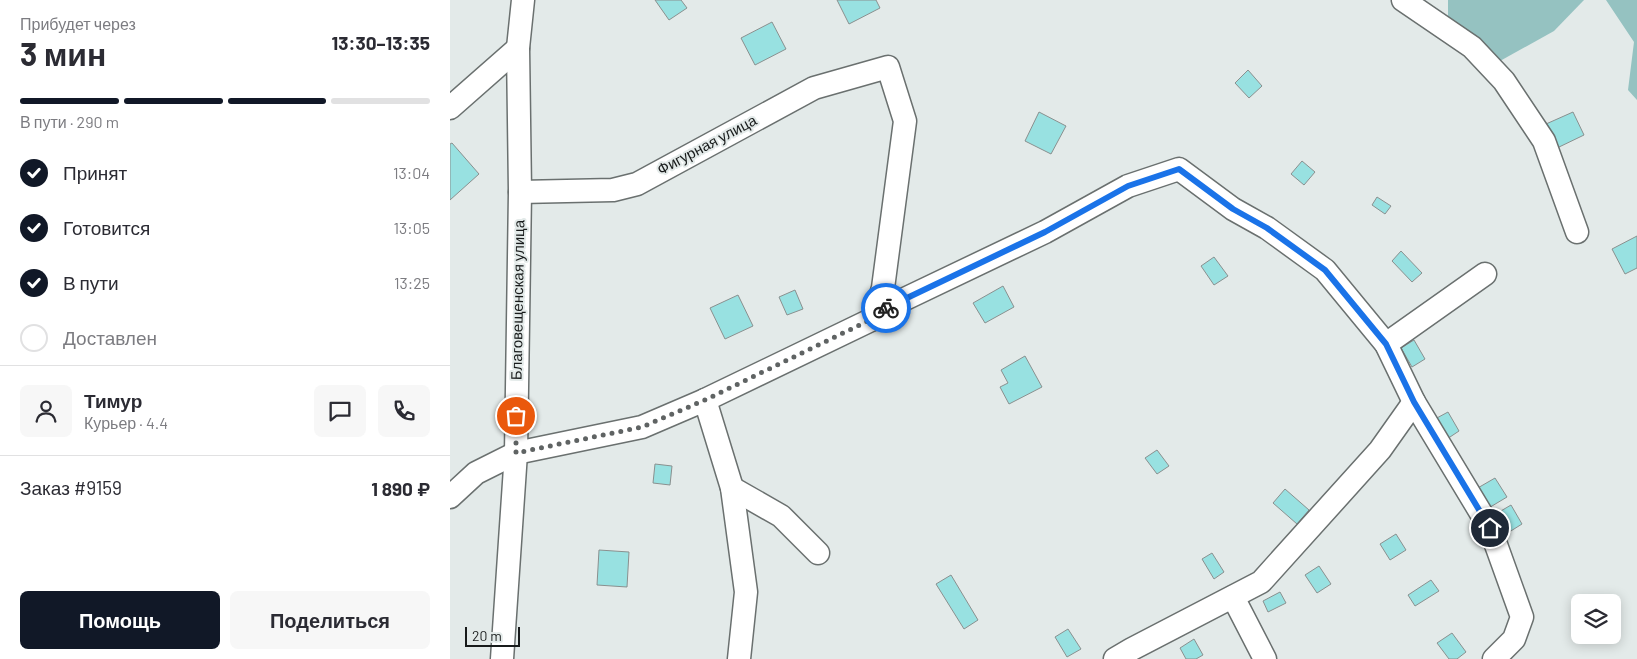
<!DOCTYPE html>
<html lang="ru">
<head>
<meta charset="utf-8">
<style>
	:root { --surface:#fff; --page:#f7f7f7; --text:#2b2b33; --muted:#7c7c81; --line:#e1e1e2; --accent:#111827 }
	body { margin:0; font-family:Barlow,sans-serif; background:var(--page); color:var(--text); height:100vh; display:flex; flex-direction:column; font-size:19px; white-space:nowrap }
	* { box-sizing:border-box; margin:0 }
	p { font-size:16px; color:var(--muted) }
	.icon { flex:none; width:28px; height:28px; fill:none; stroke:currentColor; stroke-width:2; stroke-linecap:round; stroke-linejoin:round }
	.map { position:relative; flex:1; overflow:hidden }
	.side { display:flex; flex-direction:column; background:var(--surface); width:450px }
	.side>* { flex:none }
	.controls { position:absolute; left:1121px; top:594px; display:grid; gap:10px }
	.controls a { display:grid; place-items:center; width:50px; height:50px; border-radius:8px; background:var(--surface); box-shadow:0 2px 12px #0003; font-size:25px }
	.scale { position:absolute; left:15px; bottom:12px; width:55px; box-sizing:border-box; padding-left:5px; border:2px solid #181b1b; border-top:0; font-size:14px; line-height:18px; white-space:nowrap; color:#181b1b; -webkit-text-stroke:4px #e3eae9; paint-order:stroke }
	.pin { position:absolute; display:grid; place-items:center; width:42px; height:42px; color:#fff; margin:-21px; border:2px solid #fff; border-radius:50%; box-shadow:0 1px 5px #0007 }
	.courier { position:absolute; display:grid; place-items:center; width:50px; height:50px; margin:-25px; border:4px solid #1a73e8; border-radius:50%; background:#fff; color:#222; box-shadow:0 1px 6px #0007 }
	.overview em { font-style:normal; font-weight:700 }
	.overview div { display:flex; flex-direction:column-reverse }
	.overview { display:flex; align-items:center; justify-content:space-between; height:85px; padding:0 20px }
	h1 { font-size:32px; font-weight:700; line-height:38px }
	.bar { display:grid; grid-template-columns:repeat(4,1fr); gap:8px 5px; align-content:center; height:60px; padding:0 20px }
	.bar i { height:6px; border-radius:4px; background:var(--line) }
	.bar .active { background:var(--accent) }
	.bar p { grid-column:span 4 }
	.line { display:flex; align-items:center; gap:12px; padding:0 20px; border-top:1px solid var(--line) }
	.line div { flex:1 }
	.round { display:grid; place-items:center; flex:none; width:52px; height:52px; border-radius:8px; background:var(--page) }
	ol { padding:0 20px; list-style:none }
	li { display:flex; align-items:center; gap:15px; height:55px }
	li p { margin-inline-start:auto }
	li .icon { padding:5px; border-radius:50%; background:var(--accent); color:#fff; stroke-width:4 }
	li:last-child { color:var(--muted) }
	li i { width:28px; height:28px; border:2px solid var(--line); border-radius:50% }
	.action { display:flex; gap:10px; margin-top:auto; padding:10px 20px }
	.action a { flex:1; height:58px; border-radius:8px; background:var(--accent); color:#fff; font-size:20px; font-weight:700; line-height:58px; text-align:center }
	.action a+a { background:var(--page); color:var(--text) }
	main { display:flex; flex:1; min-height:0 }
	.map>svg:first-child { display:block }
	.green { fill:#95c2c1 }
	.building { fill:#98e1e1; stroke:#8a908f }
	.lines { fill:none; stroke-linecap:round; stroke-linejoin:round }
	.minor-casing { stroke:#6a706f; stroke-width:25 }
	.minor { stroke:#fff; stroke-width:22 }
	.done { stroke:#5f6363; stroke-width:5; stroke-dasharray:0 9 }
	.route { stroke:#1a73e8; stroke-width:6 }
	.labels { text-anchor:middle; stroke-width:4; stroke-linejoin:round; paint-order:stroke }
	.street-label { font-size:15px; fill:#181b1b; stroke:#e3eae9 }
</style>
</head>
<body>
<main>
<section class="side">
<div class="overview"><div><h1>3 мин</h1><p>Прибудет через</p></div><em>13:30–13:35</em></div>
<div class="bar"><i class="active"></i><i class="active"></i><i class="active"></i><i></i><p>В пути · 290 m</p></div>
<ol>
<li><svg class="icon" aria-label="check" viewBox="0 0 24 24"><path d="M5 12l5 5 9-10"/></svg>Принят<p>13:04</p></li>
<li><svg class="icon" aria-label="check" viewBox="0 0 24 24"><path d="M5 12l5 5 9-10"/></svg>Готовится<p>13:05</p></li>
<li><svg class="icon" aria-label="check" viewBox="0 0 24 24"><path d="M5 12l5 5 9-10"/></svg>В пути<p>13:25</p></li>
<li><i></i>Доставлен</li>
</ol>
<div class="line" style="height:90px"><a class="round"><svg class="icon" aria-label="person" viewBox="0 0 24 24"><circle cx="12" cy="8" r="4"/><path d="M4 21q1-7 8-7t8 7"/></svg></a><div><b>Тимур</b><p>Курьер · 4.4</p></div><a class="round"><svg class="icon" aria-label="chat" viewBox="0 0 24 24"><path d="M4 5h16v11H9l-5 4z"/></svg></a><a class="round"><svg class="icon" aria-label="phone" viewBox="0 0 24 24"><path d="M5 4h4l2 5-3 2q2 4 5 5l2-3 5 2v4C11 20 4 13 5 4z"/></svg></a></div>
<div class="line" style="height:65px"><div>Заказ #9159</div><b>1 890 ₽</b></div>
<div class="action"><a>Помощь</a><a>Поделиться</a></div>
</section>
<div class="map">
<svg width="1187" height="659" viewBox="0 0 1187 659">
	<rect width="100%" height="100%" fill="#e3eae9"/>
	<g class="green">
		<path d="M 998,0 L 1134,0 L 1104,31 L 1032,71 L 998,20 Z"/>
		<path d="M 1156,0 L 1187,0 L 1187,100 L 1178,90 L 1184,42 Z"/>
	</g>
	<g class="building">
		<path d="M 205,0 L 231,0 L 237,8 L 219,20 Z"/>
		<path d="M 387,0 L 426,0 L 430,8 L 399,24 Z"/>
		<path d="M 322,22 L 336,49 L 305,65 L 291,38 Z"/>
		<path d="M 798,70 L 812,86 L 799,98 L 785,83 Z"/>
		<path d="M 589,112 L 616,126 L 601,154 L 575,141 Z"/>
		<path d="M 1123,112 L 1134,135 L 1107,148 L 1096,124 Z"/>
		<path d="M 2,143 L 29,174 L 0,200 L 0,144 Z"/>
		<path d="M 852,161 L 865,172 L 854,185 L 841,174 Z"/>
		<path d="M 927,197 L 941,206 L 935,214 L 922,205 Z"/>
		<path d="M 1187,236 L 1187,268 L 1175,274 L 1162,249 Z"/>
		<path d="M 951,251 L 972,273 L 962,282 L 942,261 Z"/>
		<path d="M 764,257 L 778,276 L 764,285 L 751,266 Z"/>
		<path d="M 553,286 L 564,307 L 535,323 L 523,303 Z"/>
		<path d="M 345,290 L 353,309 L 337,315 L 329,297 Z"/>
		<path d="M 288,295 L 303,326 L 275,339 L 260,308 Z"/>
		<path d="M 964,340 L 975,359 L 962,367 L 951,348 Z"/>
		<path d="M 575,356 L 592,387 L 559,404 L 550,387 L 558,383 L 551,370 Z"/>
		<path d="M 998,412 L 1009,431 L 997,439 L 985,419 Z"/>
		<path d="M 707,450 L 719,466 L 707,474 L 695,458 Z"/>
		<path d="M 205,464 L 222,466 L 220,485 L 203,483 Z"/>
		<path d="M 1045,478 L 1057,497 L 1037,509 L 1026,489 Z"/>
		<path d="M 835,489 L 859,510 L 847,524 L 823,503 Z"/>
		<path d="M 1061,505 L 1072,524 L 1056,534 L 1044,515 Z"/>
		<path d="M 946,534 L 956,550 L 940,560 L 930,544 Z"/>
		<path d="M 149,550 L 179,552 L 177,587 L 147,585 Z"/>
		<path d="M 762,553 L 774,572 L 764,579 L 752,559 Z"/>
		<path d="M 869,566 L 881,584 L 867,593 L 855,575 Z"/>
		<path d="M 501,575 L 528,620 L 514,629 L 486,584 Z"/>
		<path d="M 981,580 L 989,591 L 965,606 L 958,595 Z"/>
		<path d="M 830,592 L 836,603 L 818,612 L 813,601 Z"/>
		<path d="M 618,629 L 631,649 L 617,657 L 605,637 Z"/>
		<path d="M 1002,633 L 1016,652 L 1007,659 L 999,659 L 987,643 Z"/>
		<path d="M 744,639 L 753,655 L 746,659 L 736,659 L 730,648 Z"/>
	</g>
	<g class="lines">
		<g class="minor-casing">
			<g id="minor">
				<path d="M 953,0 L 1022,47 L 1054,81 L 1094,141 L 1127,232"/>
				<path d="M 0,108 L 68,48"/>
				<path d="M 70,192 L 163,190 L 187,184 L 364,88 L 438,67 L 455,121 L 433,288 L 423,319"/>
				<path d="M 936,344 L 1035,274"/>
				<path d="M 255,400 L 282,488 L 296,592 L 289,659"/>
				<path d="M 282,488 L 331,516 L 368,553"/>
				<path d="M 0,497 L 26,473 L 66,453 L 192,427 L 255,400 L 423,319 L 436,308 L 595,232 L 678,186 L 729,169 L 783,209 L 817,228 L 875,270 L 936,344 L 964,402 L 1040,528 L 1072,617 L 1064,639 L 1044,659"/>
				<path d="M 783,597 L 815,659"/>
				<path d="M 52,659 L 66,453 L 70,192 L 68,48 L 73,0"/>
				<path d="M 665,659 L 682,649 L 811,582 L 930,450 L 964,402"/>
			</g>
		</g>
		<use href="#minor" class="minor"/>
	</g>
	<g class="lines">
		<path class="done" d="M 66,416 L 66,453 L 192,427 L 255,400 L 422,319 L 436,308"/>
		<path class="route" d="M 436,308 L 595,232 L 678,186 L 729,169 L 783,209 L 817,228 L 875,270 L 936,344 L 964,402 L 1040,528"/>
	</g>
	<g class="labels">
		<g class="street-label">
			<text transform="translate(257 145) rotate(-28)" y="5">Фигурная улица</text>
			<text transform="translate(68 300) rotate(-89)" y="5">Благовещенская улица</text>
		</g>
	</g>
</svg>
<div class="controls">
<a><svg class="icon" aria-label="layers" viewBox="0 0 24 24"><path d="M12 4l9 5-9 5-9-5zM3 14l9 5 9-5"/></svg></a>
</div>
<div class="scale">20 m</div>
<div class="pin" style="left:66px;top:416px;background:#ea580c"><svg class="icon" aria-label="bag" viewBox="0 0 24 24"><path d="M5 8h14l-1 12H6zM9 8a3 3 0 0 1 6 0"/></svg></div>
<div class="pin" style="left:1040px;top:528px;background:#1f2937"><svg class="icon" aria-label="home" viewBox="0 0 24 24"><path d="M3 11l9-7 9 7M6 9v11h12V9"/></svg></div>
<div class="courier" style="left:436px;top:308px"><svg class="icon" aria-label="bike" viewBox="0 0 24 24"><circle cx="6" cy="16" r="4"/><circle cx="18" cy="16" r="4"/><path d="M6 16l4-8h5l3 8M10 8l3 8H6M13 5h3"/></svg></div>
</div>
</main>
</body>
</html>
